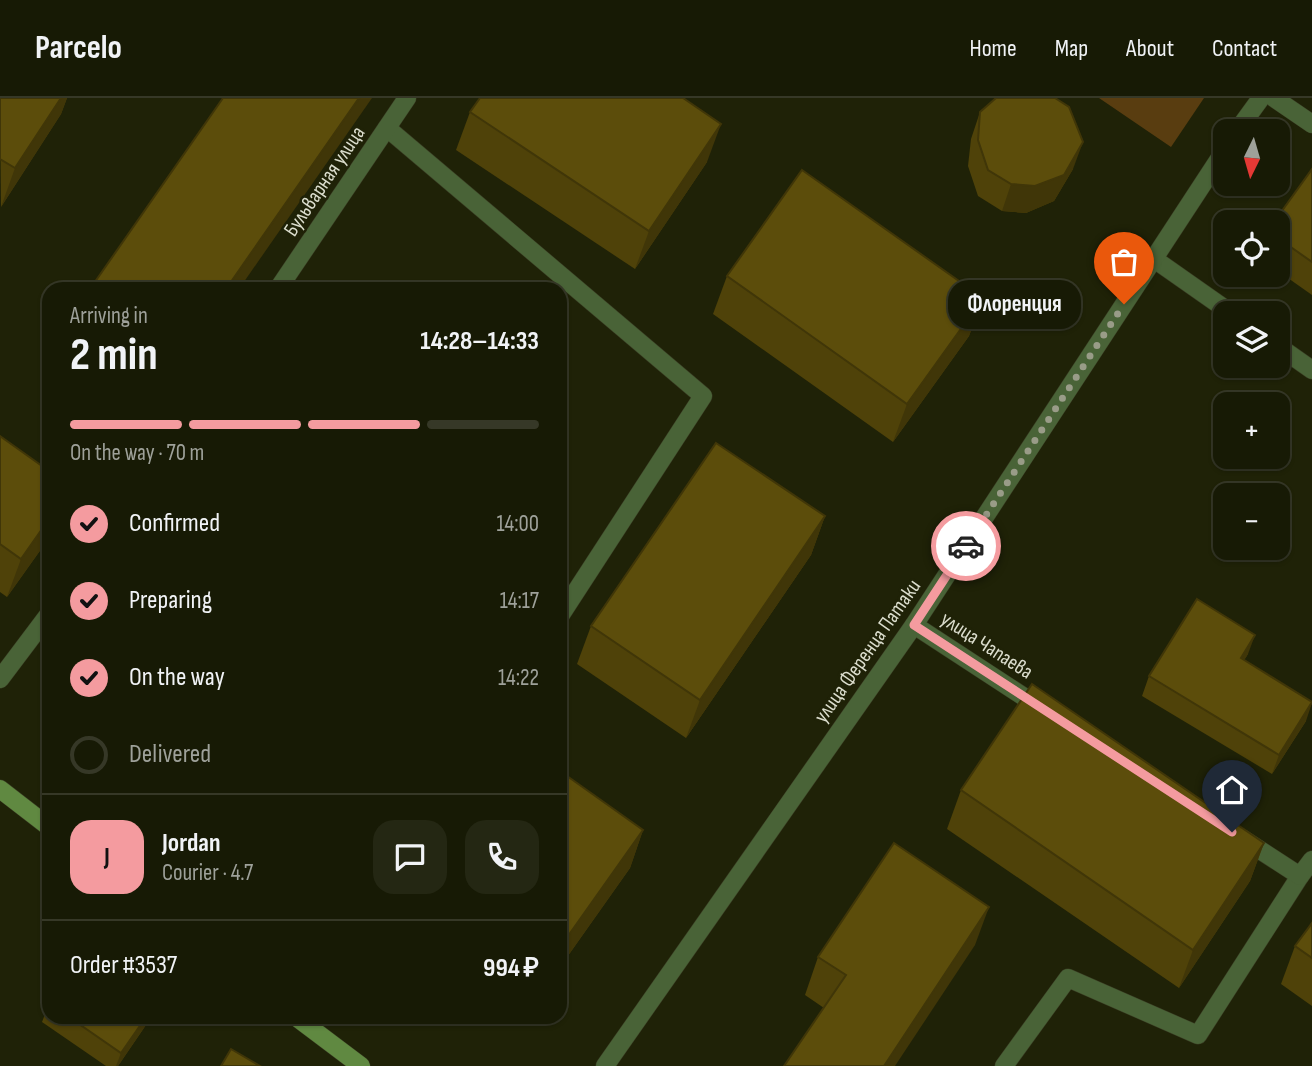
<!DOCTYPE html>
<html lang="en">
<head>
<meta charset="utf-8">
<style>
	:root { --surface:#171a05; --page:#242713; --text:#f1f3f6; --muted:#9ea19a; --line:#363827; --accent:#f49b9f }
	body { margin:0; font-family:"Sofia Sans Condensed",sans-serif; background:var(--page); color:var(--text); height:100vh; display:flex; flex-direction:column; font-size:26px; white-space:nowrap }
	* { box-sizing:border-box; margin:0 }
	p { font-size:23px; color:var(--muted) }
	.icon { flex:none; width:38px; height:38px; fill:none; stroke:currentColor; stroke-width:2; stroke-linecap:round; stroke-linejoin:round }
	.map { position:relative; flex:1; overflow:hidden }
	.panel { position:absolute; left:42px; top:184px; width:525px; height:742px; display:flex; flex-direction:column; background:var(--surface); border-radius:21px; box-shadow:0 2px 5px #0004,0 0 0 2px var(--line) }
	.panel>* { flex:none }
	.needle { width:46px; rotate:185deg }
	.tools { position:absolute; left:1213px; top:21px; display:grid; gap:14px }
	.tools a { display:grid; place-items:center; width:77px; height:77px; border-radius:14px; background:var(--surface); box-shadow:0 2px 5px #0004,0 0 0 2px var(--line); font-size:35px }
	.pin { position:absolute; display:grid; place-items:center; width:60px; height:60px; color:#fff; margin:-72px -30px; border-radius:50% 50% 50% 0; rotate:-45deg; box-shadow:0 0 7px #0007 }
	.pin .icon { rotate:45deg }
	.courier { position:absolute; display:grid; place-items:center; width:70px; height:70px; margin:-35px; border:5px solid #f49b9f; border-radius:50%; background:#fff; color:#222; box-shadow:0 2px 9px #0007 }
	.bubble { position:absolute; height:49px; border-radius:21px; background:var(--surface); box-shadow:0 2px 5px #0004,0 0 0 2px var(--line); font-size:23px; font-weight:700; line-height:49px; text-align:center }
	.headline em { font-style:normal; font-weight:700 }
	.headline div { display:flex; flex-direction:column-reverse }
	.headline { display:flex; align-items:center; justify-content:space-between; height:119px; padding:0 28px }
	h1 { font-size:46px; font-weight:700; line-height:52px }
	.bar { display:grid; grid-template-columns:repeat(4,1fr); gap:10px 7px; align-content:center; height:84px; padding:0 28px }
	.bar i { height:9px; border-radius:5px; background:var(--line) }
	.bar .selected { background:var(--accent) }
	.bar p { grid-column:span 4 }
	.line { display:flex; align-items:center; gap:18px; padding:0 28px; border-top:2px solid var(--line) }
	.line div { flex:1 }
	.round { display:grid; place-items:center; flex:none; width:74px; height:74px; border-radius:21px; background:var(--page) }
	ol { padding:0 28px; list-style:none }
	li { display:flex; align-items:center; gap:21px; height:77px }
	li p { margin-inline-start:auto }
	li .icon { padding:7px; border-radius:50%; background:var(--accent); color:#111; stroke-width:4 }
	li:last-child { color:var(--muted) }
	li i { width:38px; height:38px; border:4px solid var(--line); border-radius:50% }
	header { display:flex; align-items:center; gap:42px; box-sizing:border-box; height:98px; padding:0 35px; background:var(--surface); border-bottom:2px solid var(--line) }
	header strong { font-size:33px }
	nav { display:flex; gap:38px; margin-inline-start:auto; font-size:24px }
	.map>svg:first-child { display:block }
	.green { fill:#593d10 }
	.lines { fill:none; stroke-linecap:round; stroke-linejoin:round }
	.lane-casing { stroke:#393c23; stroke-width:19 }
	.street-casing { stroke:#393c23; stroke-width:19 }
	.secondary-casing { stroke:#393c23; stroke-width:19 }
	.lane { stroke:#496337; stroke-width:18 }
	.street { stroke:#496337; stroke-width:18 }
	.secondary { stroke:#608941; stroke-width:18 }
	.wall { fill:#4f4209 }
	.shaded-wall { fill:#403608 }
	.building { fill:#5c4d0b; stroke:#403608; stroke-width:2 }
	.done { stroke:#999c88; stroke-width:7; stroke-dasharray:0 12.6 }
	.route { stroke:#f49b9f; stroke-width:9 }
	.labels { text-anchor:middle; stroke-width:5; stroke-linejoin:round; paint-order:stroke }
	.street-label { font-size:21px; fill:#dbddcd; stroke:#1f2207 }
</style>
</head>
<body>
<header>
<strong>Parcelo</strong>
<nav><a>Home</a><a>Map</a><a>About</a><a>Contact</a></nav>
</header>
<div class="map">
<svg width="1312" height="968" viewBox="0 0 1312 968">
	<rect width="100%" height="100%" fill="#1f2207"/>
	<path class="green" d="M 1099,0 L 1204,0 L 1171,49 Z"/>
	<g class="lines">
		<g class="lane-casing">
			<g id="lane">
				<path d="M 1274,0 L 1312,26"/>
				<path d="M 387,30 L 703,298 L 560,518"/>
				<path d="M 1154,161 L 1231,215"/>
				<path d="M 1278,248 L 1312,272"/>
				<path d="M 1004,968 L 1068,880 L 1198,937 L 1300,778"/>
			</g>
		</g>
		<g class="street-casing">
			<g id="street">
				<path d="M 1237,33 L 1261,0"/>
				<path d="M 278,191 L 407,0"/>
				<path d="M 914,527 L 1044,612"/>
				<path d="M 0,581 L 49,516"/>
				<path d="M 1243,741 L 1300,778 L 1312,762"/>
				<path d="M 605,968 L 914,527 L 1225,52"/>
			</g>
		</g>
		<g class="secondary-casing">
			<g id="secondary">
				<path d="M 0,691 L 49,729"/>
				<path d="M 296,919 L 361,968"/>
			</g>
		</g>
		<use href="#lane" class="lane"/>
		<use href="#street" class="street"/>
		<use href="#secondary" class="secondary"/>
	</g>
	<g class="wall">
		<path d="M 0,0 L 67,0 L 61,16 L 1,109 Z"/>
		<path d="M 470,14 L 707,64 L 635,171 L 456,52 Z"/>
		<path d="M 980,14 L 1073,71 L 1054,103 L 1026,115 L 1002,113 L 978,98 L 968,68 L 971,41 Z"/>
		<path d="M 1312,71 L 1312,197 L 1278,173 L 1278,124 Z"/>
		<path d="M 727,178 L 983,200 L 969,238 L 893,344 L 713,216 Z"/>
		<path d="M 0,338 L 49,440 L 7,499 L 0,494 Z"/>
		<path d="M 825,418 L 811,457 L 686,640 L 577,566 L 591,528 Z"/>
		<path d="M 1248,556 L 1244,562 L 1306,623 L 1272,676 L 1142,598 L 1149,578 Z"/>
		<path d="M 560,673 L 643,732 L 630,770 L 560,869 Z"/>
		<path d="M 961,692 L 1264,745 L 1250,783 L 1179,890 L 947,731 Z"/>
		<path d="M 1312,825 L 1312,908 L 1281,886 L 1295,848 Z"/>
		<path d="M 975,847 L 824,910 L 805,897 L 818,859 Z"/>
		<path d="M 49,906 L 49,919 L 150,919 L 148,924 L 118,968 L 106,968 L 42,924 Z"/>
	</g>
	<g class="shaded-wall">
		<path d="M 61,0 L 67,0 L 61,16 L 1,109 L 15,70 Z"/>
		<path d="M 359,0 L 372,0 L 239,191 L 226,191 Z"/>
		<path d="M 721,26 L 707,64 L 635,171 L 649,133 Z"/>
		<path d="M 1083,44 L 1073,71 L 1054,103 L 1026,115 L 1002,113 L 1011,86 Z"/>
		<path d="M 983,200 L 969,238 L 893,344 L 907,306 Z"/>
		<path d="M 825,418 L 811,457 L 686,640 L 700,602 Z"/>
		<path d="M 49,421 L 49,440 L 7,499 L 21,461 Z"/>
		<path d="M 1255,537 L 1248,556 L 1234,579 L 1241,560 Z"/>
		<path d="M 1312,605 L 1306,623 L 1272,676 L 1279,657 Z"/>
		<path d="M 643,732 L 630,770 L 560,869 L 560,861 L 568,838 Z"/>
		<path d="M 1264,745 L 1250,783 L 1179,890 L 1193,852 Z"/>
		<path d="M 989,809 L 975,847 L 895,968 L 884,968 Z"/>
		<path d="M 146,919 L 150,919 L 148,924 L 118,968 L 116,968 L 121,955 Z"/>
	</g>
	<g class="building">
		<path d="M 0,0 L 61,0 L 15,70 L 0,61 Z"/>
		<path d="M 223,0 L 359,0 L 226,191 L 90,191 Z"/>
		<path d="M 480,0 L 683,0 L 721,26 L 649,133 L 470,14 Z"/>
		<path d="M 996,0 L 1055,0 L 1069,9 L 1083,44 L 1064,77 L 1035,88 L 1011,86 L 988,72 L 978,42 L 980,14 Z"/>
		<path d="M 1312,71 L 1312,164 L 1278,140 L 1278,124 L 1274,124 Z"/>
		<path d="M 802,72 L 983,200 L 907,306 L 727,178 Z"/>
		<path d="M 0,338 L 49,373 L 49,421 L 21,461 L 0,446 Z"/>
		<path d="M 716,345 L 825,418 L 700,602 L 591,528 Z"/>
		<path d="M 1197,501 L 1255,537 L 1241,560 L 1312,604 L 1279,657 L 1149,578 Z"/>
		<path d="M 1032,586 L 1264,745 L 1193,852 L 961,692 Z"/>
		<path d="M 560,673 L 643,732 L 568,838 L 560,833 Z"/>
		<path d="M 894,745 L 989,809 L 884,968 L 784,968 L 846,877 L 818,859 Z"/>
		<path d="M 1312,825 L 1312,860 L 1295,848 Z"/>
		<path d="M 69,919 L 146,919 L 121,955 Z"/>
		<path d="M 231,951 L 260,968 L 221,968 Z"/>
	</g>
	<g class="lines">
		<path class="done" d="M 966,448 L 1124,206"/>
		<path class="route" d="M 966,448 L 914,527 L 1232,734"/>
	</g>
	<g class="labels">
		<g class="street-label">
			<text transform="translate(324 83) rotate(-56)" y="7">Бульварная улица</text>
			<text transform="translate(987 547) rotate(33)" y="7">улица Чапаева</text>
			<text transform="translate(867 553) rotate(-55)" y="7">улица Ференца Патаки</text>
		</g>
	</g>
</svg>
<div class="tools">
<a><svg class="needle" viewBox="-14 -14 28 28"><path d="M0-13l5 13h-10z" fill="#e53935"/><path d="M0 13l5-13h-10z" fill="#9ea19a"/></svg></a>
<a><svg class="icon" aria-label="locate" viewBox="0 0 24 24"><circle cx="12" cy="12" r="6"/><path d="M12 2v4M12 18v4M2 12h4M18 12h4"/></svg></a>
<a><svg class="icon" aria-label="layers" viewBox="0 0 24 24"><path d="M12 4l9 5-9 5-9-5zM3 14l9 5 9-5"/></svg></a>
<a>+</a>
<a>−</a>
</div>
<div class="pin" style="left:1124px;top:206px;background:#ea580c"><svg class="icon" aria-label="bag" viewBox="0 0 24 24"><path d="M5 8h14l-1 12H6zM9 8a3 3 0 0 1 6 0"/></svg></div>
<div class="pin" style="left:1232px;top:734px;background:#1f2937"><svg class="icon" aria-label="home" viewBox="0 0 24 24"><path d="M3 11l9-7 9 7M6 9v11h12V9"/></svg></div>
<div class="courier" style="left:966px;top:448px"><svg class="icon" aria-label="car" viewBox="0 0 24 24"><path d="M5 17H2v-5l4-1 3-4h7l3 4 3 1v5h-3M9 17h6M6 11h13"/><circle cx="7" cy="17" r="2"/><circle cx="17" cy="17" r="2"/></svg></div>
<div class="bubble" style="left:948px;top:182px;width:133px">Флоренция</div>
<section class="panel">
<div class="headline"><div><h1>2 min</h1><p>Arriving in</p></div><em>14:28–14:33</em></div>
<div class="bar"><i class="selected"></i><i class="selected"></i><i class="selected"></i><i></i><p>On the way · 70 m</p></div>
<ol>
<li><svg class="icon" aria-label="check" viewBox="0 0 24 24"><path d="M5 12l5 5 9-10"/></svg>Confirmed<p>14:00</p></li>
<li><svg class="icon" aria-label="check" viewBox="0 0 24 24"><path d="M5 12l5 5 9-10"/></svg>Preparing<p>14:17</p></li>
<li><svg class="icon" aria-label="check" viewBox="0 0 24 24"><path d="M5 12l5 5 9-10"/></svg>On the way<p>14:22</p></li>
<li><i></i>Delivered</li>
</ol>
<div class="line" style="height:126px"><b class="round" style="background:var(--accent);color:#111">J</b><div><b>Jordan</b><p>Courier · 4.7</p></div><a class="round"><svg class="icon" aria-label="chat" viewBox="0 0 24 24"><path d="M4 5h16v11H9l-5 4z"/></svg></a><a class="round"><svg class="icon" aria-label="phone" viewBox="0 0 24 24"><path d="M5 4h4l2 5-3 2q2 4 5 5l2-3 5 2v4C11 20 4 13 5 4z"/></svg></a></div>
<div class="line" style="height:91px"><div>Order #3537</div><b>994 ₽</b></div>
</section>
</div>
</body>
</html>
